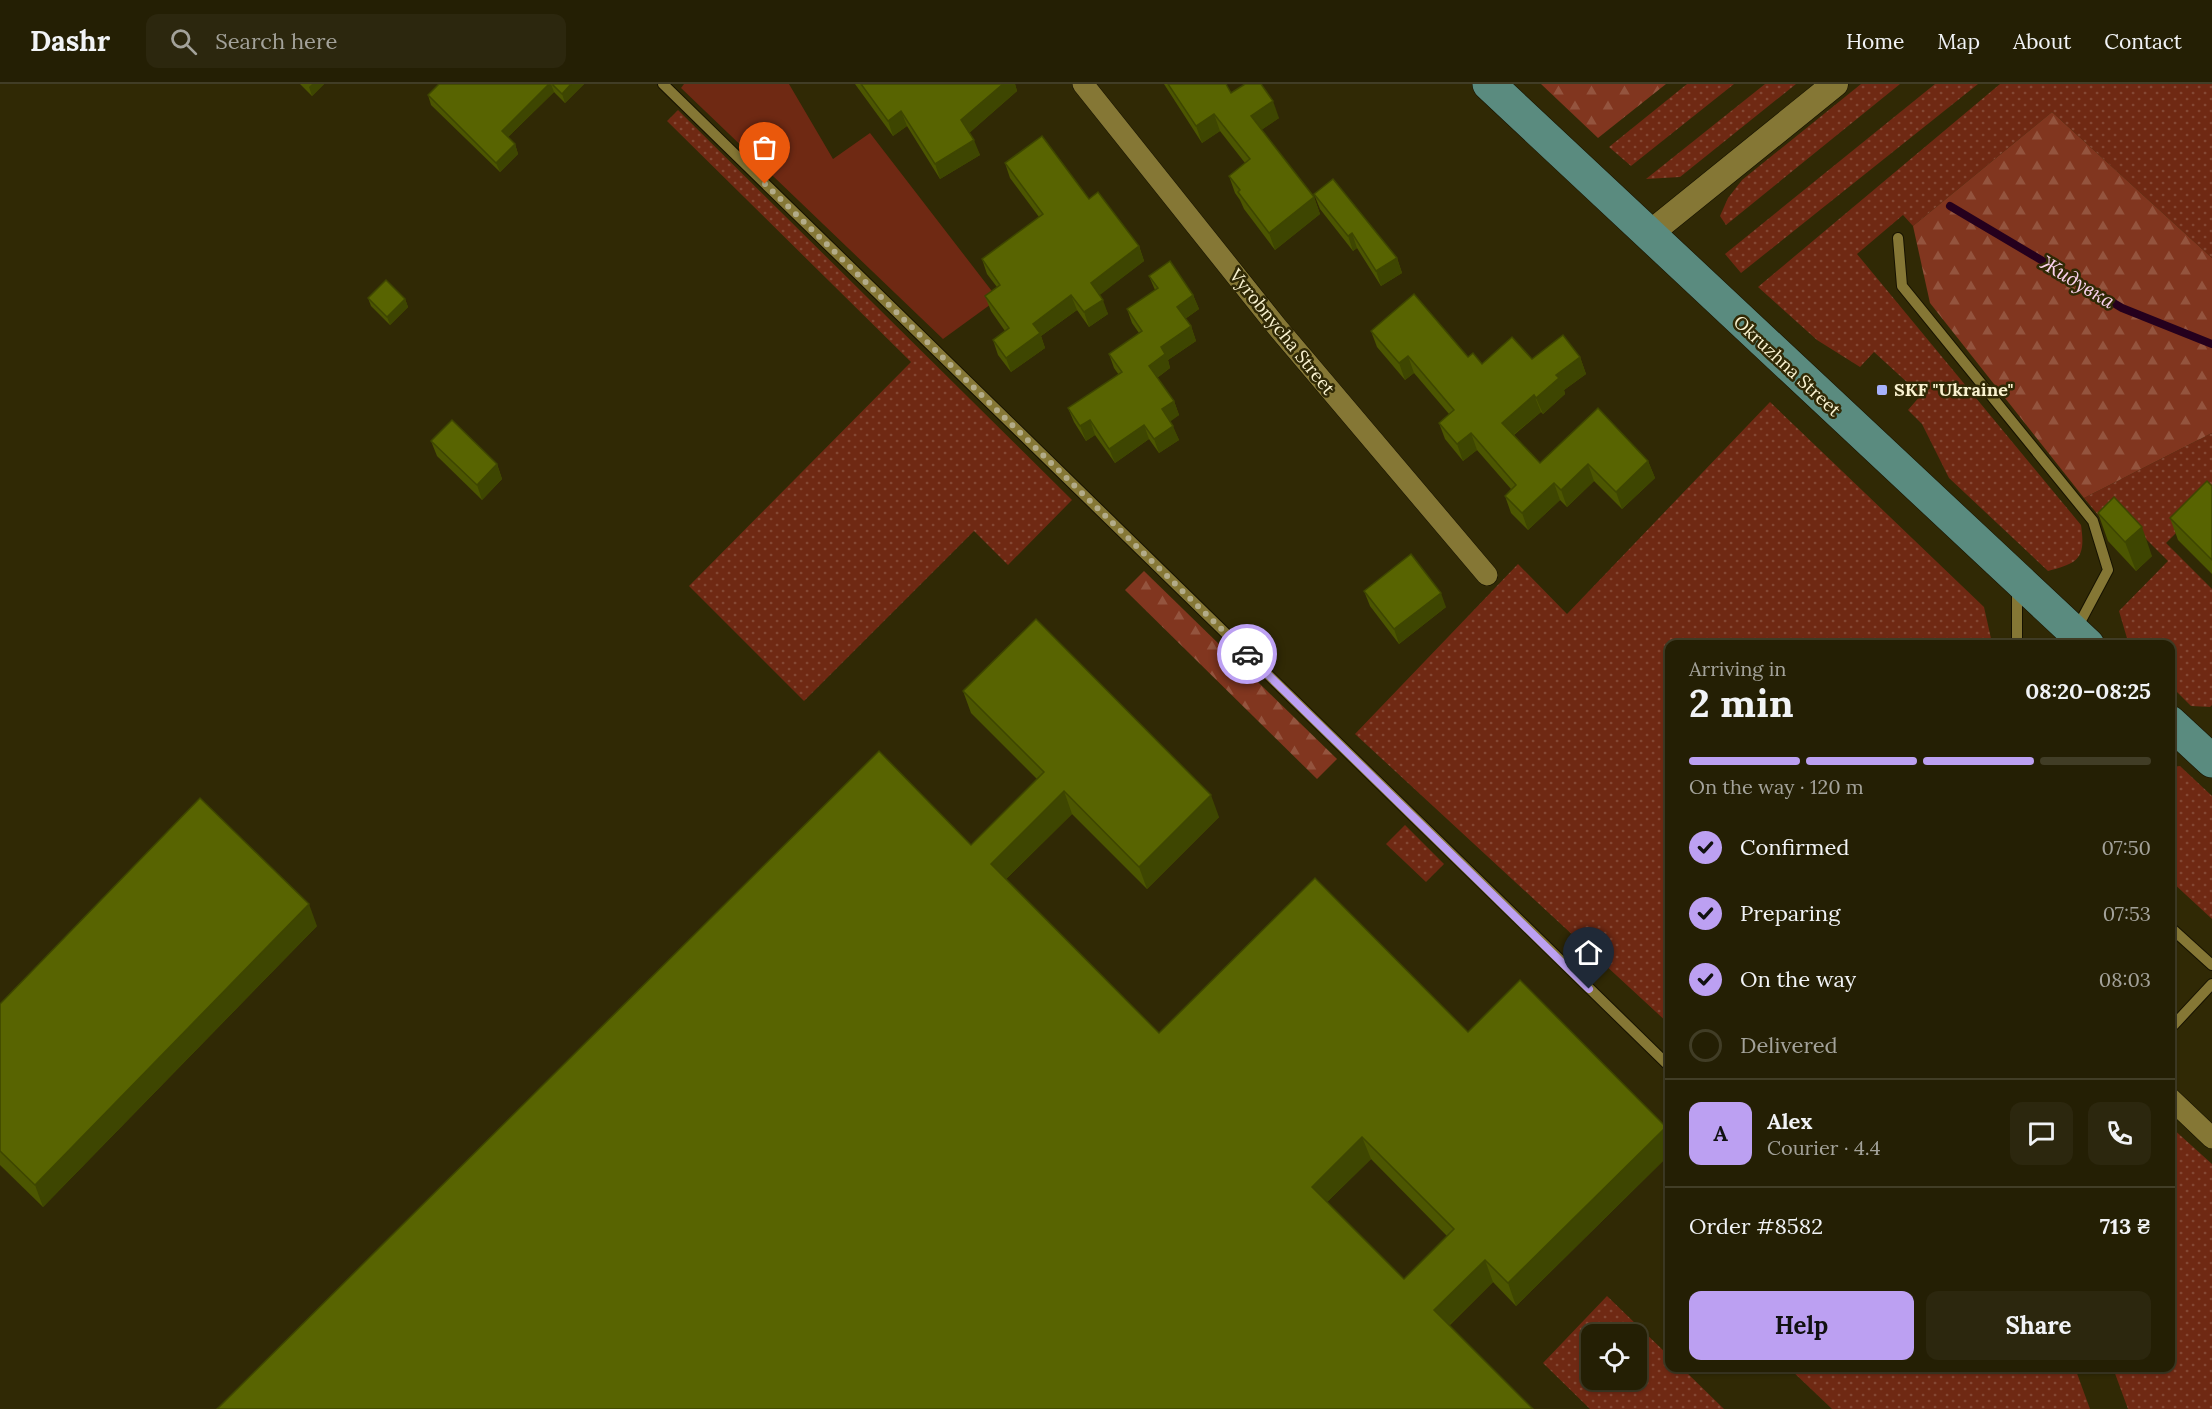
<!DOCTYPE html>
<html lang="en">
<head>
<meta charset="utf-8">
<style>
	:root { --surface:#241f04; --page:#2c270e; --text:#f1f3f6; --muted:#a3a29a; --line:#413d26; --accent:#bca0f2 }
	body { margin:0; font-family:Lora,serif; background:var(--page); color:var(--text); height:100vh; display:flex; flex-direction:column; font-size:22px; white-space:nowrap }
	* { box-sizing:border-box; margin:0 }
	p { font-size:20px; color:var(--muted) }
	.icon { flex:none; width:33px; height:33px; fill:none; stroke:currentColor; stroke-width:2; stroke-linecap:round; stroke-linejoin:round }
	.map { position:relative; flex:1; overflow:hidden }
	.side { position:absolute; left:1665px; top:556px; width:510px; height:732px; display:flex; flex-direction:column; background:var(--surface); border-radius:12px; box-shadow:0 2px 4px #0004,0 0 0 2px var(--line) }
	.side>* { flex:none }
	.tools { position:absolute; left:1581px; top:1240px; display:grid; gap:12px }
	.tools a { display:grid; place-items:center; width:66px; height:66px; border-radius:12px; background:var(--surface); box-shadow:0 2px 4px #0004,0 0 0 2px var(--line); font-size:30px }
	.pin { position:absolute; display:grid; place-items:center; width:51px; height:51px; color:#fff; margin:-62px -26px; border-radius:50% 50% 50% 0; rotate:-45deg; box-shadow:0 0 6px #0007 }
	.pin .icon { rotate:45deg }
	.courier { position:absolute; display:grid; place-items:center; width:60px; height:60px; margin:-30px; border:4px solid #bca0f2; border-radius:50%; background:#fff; color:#222; box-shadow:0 2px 8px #0007 }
	.summary em { font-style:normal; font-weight:800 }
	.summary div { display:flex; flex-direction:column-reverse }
	.summary { display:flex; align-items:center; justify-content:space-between; height:102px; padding:0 24px }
	h1 { font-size:39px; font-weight:800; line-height:45px }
	.bar { display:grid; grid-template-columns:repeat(4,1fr); gap:9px 6px; align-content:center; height:72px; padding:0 24px }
	.bar i { height:8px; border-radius:4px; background:var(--line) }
	.bar .on { background:var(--accent) }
	.bar p { grid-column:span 4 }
	.line { display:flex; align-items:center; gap:15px; padding:0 24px; border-top:2px solid var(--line) }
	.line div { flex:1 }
	.round { display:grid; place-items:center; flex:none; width:63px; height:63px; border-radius:12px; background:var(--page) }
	ol { padding:0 24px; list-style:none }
	li { display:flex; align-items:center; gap:18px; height:66px }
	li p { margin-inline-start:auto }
	li .icon { padding:6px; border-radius:50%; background:var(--accent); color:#111; stroke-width:4 }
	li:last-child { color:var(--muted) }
	li i { width:33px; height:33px; border:3px solid var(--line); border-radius:50% }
	.button { display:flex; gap:12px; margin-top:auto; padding:12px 24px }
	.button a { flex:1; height:69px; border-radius:12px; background:var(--accent); color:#111; font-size:24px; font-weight:800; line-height:69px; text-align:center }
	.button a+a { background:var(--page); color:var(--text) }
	header { display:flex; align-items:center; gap:36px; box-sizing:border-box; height:84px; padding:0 30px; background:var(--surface); border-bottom:2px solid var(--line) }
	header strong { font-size:28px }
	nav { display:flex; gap:33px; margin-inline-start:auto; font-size:21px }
	.search { width:420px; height:54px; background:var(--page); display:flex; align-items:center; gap:15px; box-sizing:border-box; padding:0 21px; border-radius:12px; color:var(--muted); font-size:22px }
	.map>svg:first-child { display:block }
	.grass { fill:url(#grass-dots); fill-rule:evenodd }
	.forest { fill:url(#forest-firs) }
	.garden { fill:#6f2913 }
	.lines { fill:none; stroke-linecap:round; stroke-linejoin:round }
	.stream { stroke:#25001d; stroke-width:8 }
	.service-casing { stroke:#161201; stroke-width:12 }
	.minor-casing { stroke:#161201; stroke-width:22 }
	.tertiary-casing { stroke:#161201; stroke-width:27 }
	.primary-casing { stroke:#161201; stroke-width:34 }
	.service { stroke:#857735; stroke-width:10 }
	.minor { stroke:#857735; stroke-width:21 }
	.tertiary { stroke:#857735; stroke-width:26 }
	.primary { stroke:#5a8b7f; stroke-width:33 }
	.wall { fill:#4c5601; fill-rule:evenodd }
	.shaded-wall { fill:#3e4601 }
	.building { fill:#586401; stroke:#3e4601; stroke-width:1.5; fill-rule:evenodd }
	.done { stroke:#b3ac89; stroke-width:6; stroke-dasharray:0 10.8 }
	.route { stroke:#bca0f2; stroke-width:8 }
	.poi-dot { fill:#a6b1fc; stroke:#302905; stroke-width:2 }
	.labels { text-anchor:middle; stroke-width:5; stroke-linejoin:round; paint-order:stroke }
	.street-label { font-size:18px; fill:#f9f2d0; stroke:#302905 }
	.poi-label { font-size:18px; font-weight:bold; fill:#f9f2d0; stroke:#302905; text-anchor:start }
	.water-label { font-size:20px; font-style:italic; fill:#f9d2ed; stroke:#302905 }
</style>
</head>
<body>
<header>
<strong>Dashr</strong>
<div class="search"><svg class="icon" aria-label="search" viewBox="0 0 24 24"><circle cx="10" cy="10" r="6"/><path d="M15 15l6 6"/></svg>Search here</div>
<nav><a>Home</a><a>Map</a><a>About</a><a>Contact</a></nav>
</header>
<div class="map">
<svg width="2212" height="1325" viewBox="0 0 2212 1325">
	<defs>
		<pattern id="grass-dots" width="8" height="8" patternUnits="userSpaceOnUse" patternTransform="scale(1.5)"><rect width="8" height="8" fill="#6f2913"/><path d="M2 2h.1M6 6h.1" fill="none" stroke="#844834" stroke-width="1.8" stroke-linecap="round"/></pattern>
		<pattern id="forest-firs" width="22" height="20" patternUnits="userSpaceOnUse" patternTransform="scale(1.5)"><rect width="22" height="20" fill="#81361f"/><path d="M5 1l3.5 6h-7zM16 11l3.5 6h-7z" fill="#94543e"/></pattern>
	</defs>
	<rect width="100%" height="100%" fill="#302905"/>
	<g class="grass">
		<path d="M 1687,0 L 1734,0 L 1631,82 L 1609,63 Z"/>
		<path d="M 1765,0 L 1796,0 L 1680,93 L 1646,95 Z"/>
		<path d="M 1861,0 L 1900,0 L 1726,141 L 1720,132 L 1728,114 L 1742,96 Z"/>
		<path d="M 1935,0 L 1978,0 L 1741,189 L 1725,170 Z"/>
		<path d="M 2000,0 L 2212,0 L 2212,174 L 2052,28 L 1913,142 L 1903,131 L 1857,170 L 2081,441 C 2086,475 2078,479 2048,487 L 1949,394 L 1922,340 L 1908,326 L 1921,311 L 1874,268 L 1860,283 L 1817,256 L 1758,203 Z"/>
		<path d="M 678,26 L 1072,416 L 1008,481 L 974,447 L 804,617 L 689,502 L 911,278 L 667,37 Z"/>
		<path d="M 1770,318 L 1984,523 L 1992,559 L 1990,561 L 1670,561 L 1669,940 L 1355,650 L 1518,480 L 1567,530 Z"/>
		<path d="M 2212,349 L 2212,413 L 2166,459 L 2212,505 L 2212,621 L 2210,623 L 2191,622 L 2171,602 L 2170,561 L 2129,561 L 2119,527 L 2168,477 L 2122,431 L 2109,444 L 2084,414 Z"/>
		<path d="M 2180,682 L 2212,712 L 2212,835 L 2171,797 L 2171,683 Z"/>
		<path d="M 1405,741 L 1444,780 L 1426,798 L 1386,760 Z"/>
		<path d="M 2171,1043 L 2212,1080 L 2212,1325 L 2128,1325 L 2113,1284 L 2170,1284 Z"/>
		<path d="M 1607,1212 L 1669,1272 L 1670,1284 L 1682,1284 L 1724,1325 L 1590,1325 L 1543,1279 ZM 1592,1251 L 1636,1251 L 1636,1296 L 1592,1296 Z"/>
		<path d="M 1789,1284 L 2075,1284 L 2090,1325 L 1832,1325 Z"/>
	</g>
	<g class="forest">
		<path d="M 1541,0 L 1666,0 L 1598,54 Z"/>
		<path d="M 2052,28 L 2212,174 L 2212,349 L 2084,414 L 1930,219 L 1913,142 Z"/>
		<path d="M 1144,487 L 1337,675 L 1317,695 L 1125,506 Z"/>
	</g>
	<path class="garden" d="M 684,0 L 789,0 L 833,75 L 870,49 L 998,215 L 943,255 L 681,4 Z"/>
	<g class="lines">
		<path class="stream" d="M 1950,122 L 2122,224 L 2212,260"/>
		<g class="service-casing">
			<g id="service">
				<path d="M 663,0 L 1670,983"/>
				<path d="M 1898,154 L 1902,202 L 2093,437 L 2108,486 L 2076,546"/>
				<path d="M 2017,561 L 2017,506"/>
				<path d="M 2170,843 L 2212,881"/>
				<path d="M 2170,945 L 2212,900"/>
			</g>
		</g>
		<g class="minor-casing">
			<g id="minor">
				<path d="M 1083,0 L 1277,243 L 1487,491"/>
				<path d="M 2170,1014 L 2212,1054"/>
			</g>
		</g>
		<g class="tertiary-casing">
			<path id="tertiary" d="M 1648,151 L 1835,0"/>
		</g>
		<g class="primary-casing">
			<g id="primary">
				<path d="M 1489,0 L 2088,561"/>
				<path d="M 2170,638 L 2212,677"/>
			</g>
		</g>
		<use href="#service" class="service"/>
		<use href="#minor" class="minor"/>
		<use href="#tertiary" class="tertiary"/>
		<use href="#primary" class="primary"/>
	</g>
	<g class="wall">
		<path d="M 300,0 L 324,0 L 312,12 Z"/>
		<path d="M 439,0 L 584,0 L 565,19 L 554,8 L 508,53 L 515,60 L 518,70 L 500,88 L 431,21 L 428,11 Z"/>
		<path d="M 855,0 L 1015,0 L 1017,7 L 969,49 L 980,71 L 940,95 L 907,42 L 893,52 Z"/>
		<path d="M 1164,0 L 1226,0 L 1231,9 L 1279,34 L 1261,46 L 1314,113 L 1320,130 L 1275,166 L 1244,125 L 1240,116 L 1235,109 L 1229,92 L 1245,79 L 1220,47 L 1202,59 Z"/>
		<path d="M 1005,79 L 1089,115 L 1139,162 L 1144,177 L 1099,211 L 1108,230 L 1089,243 L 1077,226 L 1041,252 L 1045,264 L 1011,288 L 998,271 L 993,256 L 1005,247 L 991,227 L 985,212 L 997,203 L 987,190 L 982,175 L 1039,133 L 1010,94 Z"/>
		<path d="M 1314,110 L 1397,174 L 1402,189 L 1381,202 L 1357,164 L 1353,167 L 1320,125 Z"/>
		<path d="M 1149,192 L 1193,211 L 1199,225 L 1185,235 L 1191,242 L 1196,257 L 1168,276 L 1170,284 L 1157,294 L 1174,317 L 1179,331 L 1170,337 L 1179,356 L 1159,369 L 1149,355 L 1115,379 L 1095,351 L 1086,357 L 1074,338 L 1068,324 L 1119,291 L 1114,284 L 1109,270 L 1139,249 L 1132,239 L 1127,225 L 1155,206 Z"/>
		<path d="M 368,214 L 405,215 L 408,223 L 390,241 L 371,222 Z"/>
		<path d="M 1371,247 L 1468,273 L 1482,280 L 1532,275 L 1580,273 L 1586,290 L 1564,306 L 1565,310 L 1543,330 L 1541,328 L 1514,351 L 1540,379 L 1648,377 L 1655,394 L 1622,425 L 1594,397 L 1567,423 L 1560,416 L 1528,446 L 1511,429 L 1505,412 L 1511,405 L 1477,366 L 1463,377 L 1445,355 L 1439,339 L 1449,330 L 1414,289 L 1405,296 L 1377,263 Z"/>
		<path d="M 431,357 L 497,380 L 502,395 L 482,416 L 437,372 Z"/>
		<path d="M 2212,402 L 2212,490 L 2178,456 L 2170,434 Z"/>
		<path d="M 2098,429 L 2152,472 L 2136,487 L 2108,457 Z"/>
		<path d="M 1364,507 L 1446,523 L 1399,560 L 1370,522 Z"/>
		<path d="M 963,607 L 1219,733 L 1147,805 L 1072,730 L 1006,795 L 1159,949 L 1468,948 L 1666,1043 L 1670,1052 L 1670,1070 L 1516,1222 L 1493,1198 L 1450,1241 L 971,761 L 1037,695 L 971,629 ZM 1371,1075 L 1447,1152 L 1404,1195 L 1327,1118 Z"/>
		<path d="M 317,842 L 43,1123 L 0,1081 L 0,920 Z"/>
	</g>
	<g class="shaded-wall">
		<path d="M 312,0 L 324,0 L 312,12 L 309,3 Z"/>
		<path d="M 549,0 L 551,0 L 554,8 L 505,56 L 502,47 Z"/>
		<path d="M 571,0 L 584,0 L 565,19 L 562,10 Z"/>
		<path d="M 1003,0 L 1015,0 L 1017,7 L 967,51 L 961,36 Z"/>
		<path d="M 1273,17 L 1279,34 L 1257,49 L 1251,32 Z"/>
		<path d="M 901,27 L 907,42 L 893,52 L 888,37 Z"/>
		<path d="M 1214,30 L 1220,47 L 1202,59 L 1196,42 Z"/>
		<path d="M 974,56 L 980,71 L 940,95 L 935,80 Z"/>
		<path d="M 515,60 L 518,70 L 500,88 L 496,79 Z"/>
		<path d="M 1314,113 L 1320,130 L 1275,166 L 1269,149 Z"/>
		<path d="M 1352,149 L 1357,164 L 1353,167 L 1348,152 Z"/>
		<path d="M 1139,162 L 1144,177 L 1096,214 L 1091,199 Z"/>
		<path d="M 1397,174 L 1402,189 L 1381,202 L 1376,187 Z"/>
		<path d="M 1071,211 L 1077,226 L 1041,252 L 1045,264 L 1011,288 L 1006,274 L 1033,240 Z"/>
		<path d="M 1193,211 L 1199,225 L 1182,237 L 1177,223 Z"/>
		<path d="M 405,215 L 408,223 L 390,241 L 387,233 Z"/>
		<path d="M 1103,216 L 1108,230 L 1089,243 L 1084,228 Z"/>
		<path d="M 1191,242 L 1196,257 L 1168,276 L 1170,284 L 1154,296 L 1149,282 L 1161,263 Z"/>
		<path d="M 1408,272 L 1414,289 L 1405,296 L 1399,279 Z"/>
		<path d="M 1580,273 L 1586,290 L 1564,306 L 1565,310 L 1543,330 L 1536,314 L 1556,291 Z"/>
		<path d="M 1534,311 L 1541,328 L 1508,355 L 1502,339 Z"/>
		<path d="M 1174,317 L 1179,331 L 1167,340 L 1162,325 Z"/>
		<path d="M 1090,336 L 1095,351 L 1086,357 L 1080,342 Z"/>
		<path d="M 1144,341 L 1149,355 L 1115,379 L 1109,365 Z"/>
		<path d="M 1173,342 L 1179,356 L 1159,369 L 1154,355 Z"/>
		<path d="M 1471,349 L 1477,366 L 1463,377 L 1457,360 Z"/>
		<path d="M 1648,377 L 1655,394 L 1622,425 L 1616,408 Z"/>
		<path d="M 497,380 L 502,395 L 482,416 L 477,401 Z"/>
		<path d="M 1588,380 L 1594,397 L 1567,423 L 1561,406 Z"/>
		<path d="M 1554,399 L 1560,416 L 1528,446 L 1522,429 Z"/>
		<path d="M 2142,443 L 2152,472 L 2136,487 L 2125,458 Z"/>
		<path d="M 1441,509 L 1446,523 L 1399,560 L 1394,545 Z"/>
		<path d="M 1064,707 L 1072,730 L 999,802 L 991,780 Z"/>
		<path d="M 1211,711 L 1219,733 L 1147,805 L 1139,783 Z"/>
		<path d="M 309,820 L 317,842 L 43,1123 L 35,1101 Z"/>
		<path d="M 1666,1043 L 1670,1052 L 1670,1070 L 1516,1222 L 1508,1199 Z"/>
		<path d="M 1362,1053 L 1371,1075 L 1320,1125 L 1312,1103 Z"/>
		<path d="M 1485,1176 L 1493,1198 L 1442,1248 L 1434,1226 Z"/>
	</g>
	<g class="building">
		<path d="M 439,0 L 549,0 L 502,47 L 515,60 L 496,79 L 428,11 Z"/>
		<path d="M 552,0 L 571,0 L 562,10 Z"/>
		<path d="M 861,0 L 1003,0 L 961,36 L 974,56 L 935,80 L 901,27 L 888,37 Z"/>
		<path d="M 1168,0 L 1226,0 L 1231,9 L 1245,0 L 1261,0 L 1273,17 L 1251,32 L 1314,113 L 1269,149 L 1238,108 L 1240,106 L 1229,92 L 1250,75 L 1214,30 L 1196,42 Z"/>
		<path d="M 1042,52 L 1089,115 L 1098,108 L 1139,162 L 1091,199 L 1103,216 L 1084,228 L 1071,211 L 1033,240 L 1040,249 L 1006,274 L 993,256 L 1009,244 L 985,212 L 1000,201 L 982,175 L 1043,130 L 1005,79 Z"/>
		<path d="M 1333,95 L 1397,174 L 1376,187 L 1352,149 L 1348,152 L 1314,110 Z"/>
		<path d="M 1170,177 L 1193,211 L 1177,223 L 1191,242 L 1161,263 L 1165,270 L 1149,282 L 1174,317 L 1162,325 L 1173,342 L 1154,355 L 1144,341 L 1109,365 L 1090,336 L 1080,342 L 1068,324 L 1122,288 L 1109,270 L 1142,247 L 1127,225 L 1158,204 L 1149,192 Z"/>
		<path d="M 386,196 L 405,215 L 387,233 L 368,214 Z"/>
		<path d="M 1414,210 L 1468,273 L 1473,269 L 1482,280 L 1512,253 L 1532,275 L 1563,251 L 1580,273 L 1556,291 L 1559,294 L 1536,314 L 1534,311 L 1502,339 L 1540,379 L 1598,324 L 1648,377 L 1616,408 L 1588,380 L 1561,406 L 1554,399 L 1522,429 L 1505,412 L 1516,401 L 1471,349 L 1457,360 L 1439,339 L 1454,326 L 1408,272 L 1399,279 L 1371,247 Z"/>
		<path d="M 452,336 L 497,380 L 477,401 L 431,357 Z"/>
		<path d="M 2207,397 L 2212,402 L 2212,476 L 2170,434 Z"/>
		<path d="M 2114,413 L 2142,443 L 2125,458 L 2098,429 Z"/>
		<path d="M 1411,470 L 1441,509 L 1394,545 L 1364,507 Z"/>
		<path d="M 1036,535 L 1211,711 L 1139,783 L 1064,707 L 991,780 L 1159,949 L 1315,794 L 1468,948 L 1520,896 L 1666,1043 L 1508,1199 L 1485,1176 L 1434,1226 L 1533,1325 L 217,1325 L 879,667 L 971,761 L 1044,688 L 963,607 ZM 1362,1053 L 1454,1145 L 1404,1195 L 1312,1103 Z"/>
		<path d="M 200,714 L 309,820 L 35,1101 L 0,1067 L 0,920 Z"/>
	</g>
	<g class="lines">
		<path class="done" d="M 765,100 L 1247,570"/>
		<path class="route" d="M 1247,570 L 1589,905"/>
	</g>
	<rect class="poi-dot" x="1876" y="300" width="12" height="12" rx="3"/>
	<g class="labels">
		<g class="street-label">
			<text transform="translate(1282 248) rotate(51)" y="6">Vyrobnycha Street</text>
			<text transform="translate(1787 282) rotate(43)" y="6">Okruzhna Street</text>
		</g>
		<g class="poi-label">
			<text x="1894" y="312">SKF "Ukraine"</text>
		</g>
		<g class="water-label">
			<text transform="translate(2078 198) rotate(31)" y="7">Жидувка</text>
		</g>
	</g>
</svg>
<div class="tools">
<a><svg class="icon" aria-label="locate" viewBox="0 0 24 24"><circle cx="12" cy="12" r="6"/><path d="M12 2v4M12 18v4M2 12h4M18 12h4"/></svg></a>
</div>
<div class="pin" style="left:765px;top:100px;background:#ea580c"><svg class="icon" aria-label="bag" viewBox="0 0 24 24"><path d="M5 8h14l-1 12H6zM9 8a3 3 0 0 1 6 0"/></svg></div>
<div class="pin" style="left:1589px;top:905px;background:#1f2937"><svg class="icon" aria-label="home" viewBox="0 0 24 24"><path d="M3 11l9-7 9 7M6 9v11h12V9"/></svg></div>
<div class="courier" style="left:1247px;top:570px"><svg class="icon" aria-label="car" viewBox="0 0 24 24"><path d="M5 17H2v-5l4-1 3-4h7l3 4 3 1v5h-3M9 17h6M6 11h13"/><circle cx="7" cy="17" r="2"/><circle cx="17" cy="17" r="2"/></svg></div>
<section class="side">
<div class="summary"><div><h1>2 min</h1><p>Arriving in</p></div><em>08:20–08:25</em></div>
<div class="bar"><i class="on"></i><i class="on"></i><i class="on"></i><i></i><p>On the way · 120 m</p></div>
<ol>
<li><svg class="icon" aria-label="check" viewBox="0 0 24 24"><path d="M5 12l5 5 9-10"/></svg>Confirmed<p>07:50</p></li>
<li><svg class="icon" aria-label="check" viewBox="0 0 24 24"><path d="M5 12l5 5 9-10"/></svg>Preparing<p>07:53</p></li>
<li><svg class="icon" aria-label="check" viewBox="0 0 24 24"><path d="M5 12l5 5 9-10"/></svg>On the way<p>08:03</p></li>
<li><i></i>Delivered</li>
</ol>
<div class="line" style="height:108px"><b class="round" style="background:var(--accent);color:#111">A</b><div><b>Alex</b><p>Courier · 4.4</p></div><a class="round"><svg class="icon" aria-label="chat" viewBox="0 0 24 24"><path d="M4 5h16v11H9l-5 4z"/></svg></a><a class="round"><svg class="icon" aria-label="phone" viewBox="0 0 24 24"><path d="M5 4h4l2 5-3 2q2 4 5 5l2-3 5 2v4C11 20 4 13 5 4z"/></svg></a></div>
<div class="line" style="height:78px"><div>Order #8582</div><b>713 ₴</b></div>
<div class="button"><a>Help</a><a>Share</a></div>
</section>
</div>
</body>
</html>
